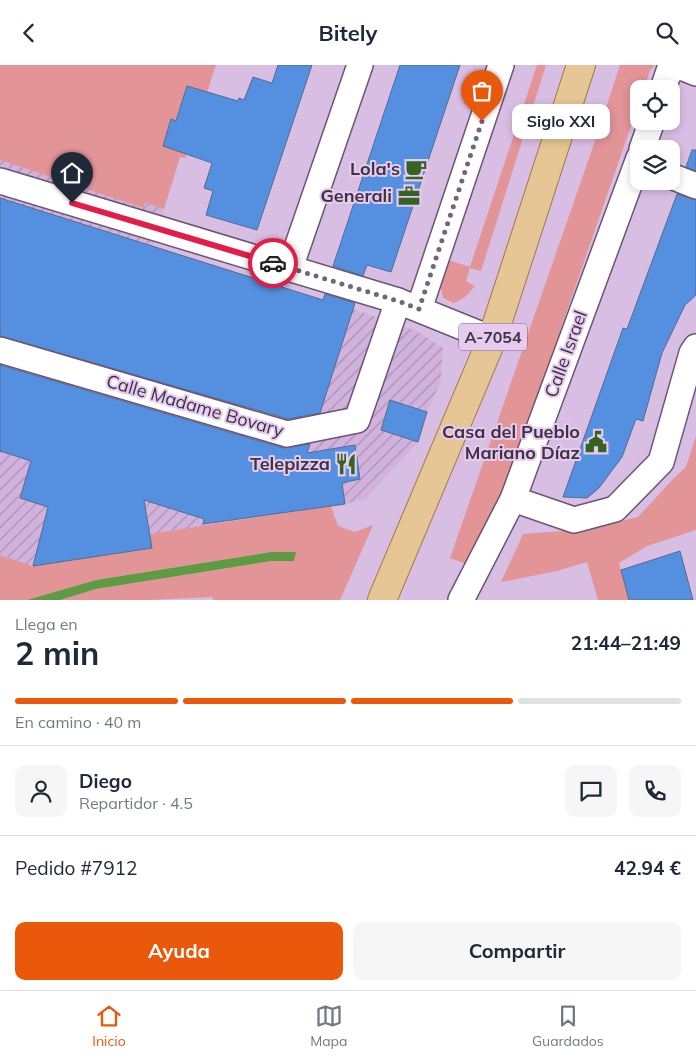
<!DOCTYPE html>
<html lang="es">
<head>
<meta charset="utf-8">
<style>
	:root { --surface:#fff; --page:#f6f6f7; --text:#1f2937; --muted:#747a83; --line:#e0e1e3; --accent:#ea580c }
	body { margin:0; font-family:Mulish,sans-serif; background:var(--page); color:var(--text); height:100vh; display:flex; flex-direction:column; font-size:19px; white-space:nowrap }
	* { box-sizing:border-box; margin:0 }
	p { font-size:16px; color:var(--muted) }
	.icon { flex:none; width:28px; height:28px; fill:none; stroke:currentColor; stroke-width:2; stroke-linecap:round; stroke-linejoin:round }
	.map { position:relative; height:535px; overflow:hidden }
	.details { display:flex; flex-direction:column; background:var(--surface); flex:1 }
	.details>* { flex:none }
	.tools { position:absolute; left:630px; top:15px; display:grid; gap:10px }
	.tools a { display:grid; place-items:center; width:50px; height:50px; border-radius:10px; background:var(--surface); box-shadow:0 2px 8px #0003; font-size:25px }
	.pin { position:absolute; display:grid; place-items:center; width:42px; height:42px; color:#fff; margin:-51px -21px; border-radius:50% 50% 50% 0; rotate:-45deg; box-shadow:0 0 5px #0007 }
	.pin .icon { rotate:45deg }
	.courier { position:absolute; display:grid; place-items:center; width:50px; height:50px; margin:-25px; border:4px solid #e11d48; border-radius:50%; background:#fff; color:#222; box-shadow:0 1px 6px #0007 }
	.bubble { position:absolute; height:35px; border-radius:10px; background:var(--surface); box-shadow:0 2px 8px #0003; font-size:16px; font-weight:700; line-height:35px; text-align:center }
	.head em { font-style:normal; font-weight:700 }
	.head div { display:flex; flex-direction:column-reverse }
	.head { display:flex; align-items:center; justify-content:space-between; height:85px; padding:0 15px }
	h1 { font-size:32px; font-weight:700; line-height:38px }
	.bar { display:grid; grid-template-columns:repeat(4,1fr); gap:8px 5px; align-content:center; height:60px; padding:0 15px }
	.bar i { height:6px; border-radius:4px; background:var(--line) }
	.bar .current { background:var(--accent) }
	.bar p { grid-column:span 4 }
	.line { display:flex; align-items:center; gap:12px; padding:0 15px; border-top:1px solid var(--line) }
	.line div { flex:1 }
	.round { display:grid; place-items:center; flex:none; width:52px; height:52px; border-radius:10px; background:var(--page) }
	.cta { display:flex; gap:10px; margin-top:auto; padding:10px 15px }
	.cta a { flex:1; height:58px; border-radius:10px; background:var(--accent); color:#fff; font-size:20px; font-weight:700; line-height:58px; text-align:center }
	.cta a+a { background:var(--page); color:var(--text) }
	header { display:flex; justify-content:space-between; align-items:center; height:65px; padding:0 15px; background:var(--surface); font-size:22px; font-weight:700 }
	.tabs { display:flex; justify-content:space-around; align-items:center; height:70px; border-top:1px solid var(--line); background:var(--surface); font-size:14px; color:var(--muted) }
	.tabs a { display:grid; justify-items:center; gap:2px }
	.tabs .current { color:var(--accent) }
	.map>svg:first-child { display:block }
	.industrial { fill:url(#industrial-furrows) }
	.grass { fill:#e29497 }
	.water { fill:#5e9b43 }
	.building { fill:#558fe0; stroke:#556c8d }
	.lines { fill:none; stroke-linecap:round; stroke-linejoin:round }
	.street-casing { stroke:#6c5475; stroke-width:28 }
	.primary-casing { stroke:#a07a48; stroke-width:30 }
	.street { stroke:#fff; stroke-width:25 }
	.primary { stroke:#e5c694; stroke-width:28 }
	.done { stroke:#74647a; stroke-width:5; stroke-dasharray:0 9 }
	.route { stroke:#e11d48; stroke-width:6 }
	.labels { text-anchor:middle; stroke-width:4; stroke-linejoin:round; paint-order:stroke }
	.shield { fill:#e6caf0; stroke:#706076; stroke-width:1 }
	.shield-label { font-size:16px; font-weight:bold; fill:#3e3342 }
	.poi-label { font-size:18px; font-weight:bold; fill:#3e3342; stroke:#e6caf0; text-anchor:end }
	.street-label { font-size:18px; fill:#3e3342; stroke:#e6caf0 }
</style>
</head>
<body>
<header><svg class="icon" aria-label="back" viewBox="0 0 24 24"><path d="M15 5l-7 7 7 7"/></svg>Bitely<svg class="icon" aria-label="search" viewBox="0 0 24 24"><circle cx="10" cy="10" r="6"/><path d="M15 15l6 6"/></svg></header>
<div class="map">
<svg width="696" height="535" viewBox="0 0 696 535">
	<defs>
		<pattern id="industrial-furrows" width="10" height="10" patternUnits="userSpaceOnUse" patternTransform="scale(1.25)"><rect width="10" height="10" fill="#d1b2dd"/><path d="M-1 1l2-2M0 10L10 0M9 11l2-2" fill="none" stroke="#ab91b5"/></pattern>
	</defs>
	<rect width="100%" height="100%" fill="#d9bee3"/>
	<path class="industrial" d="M 0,95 L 143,143 L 145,137 L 164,144 L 153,181 L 353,244 L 417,266 L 443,283 L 441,317 L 427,347 L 418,377 L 365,434 L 345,439 L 150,469 L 152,483 L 33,501 L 0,490 Z"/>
	<g class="grass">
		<path d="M 0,0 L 216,0 L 185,93 L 180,92 L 164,144 L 145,138 L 143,143 L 0,95 Z"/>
		<path d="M 537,0 L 546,0 L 481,206 L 470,203 L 466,216 L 475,221 L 465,232 L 454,238 L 443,233 L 440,218 L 448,195 L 470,202 Z"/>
		<path d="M 620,0 L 655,0 L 650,5 L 644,24 L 639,24 L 639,38 L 507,419 L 466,499 L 450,493 L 595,76 Z"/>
		<path d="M 696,371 L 696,465 L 647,481 L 619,498 L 629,535 L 598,535 L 587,497 L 557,506 L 501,517 L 523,469 L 589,464 L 638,452 L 674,413 L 686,402 Z"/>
		<path d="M 331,441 L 338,461 L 355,467 L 373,460 L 340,535 L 214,535 L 212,532 L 148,535 L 60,535 L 96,524 L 271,496 L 293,496 L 295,487 L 271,487 L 96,515 L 27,535 L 0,535 L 0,490 L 33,501 L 152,483 L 150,469 Z"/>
	</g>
	<path class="water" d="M 271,487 L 296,487 L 294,496 L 271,496 L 96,524 L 60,535 L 27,535 L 96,515 Z"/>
	<g class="building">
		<path d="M 278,0 L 312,0 L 257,165 L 206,150 L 213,126 L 204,123 L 212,98 L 163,81 L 171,54 L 176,56 L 187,21 L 238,36 L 239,33 L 244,35 L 253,12 L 272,18 Z"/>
		<path d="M 400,0 L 460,0 L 391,207 L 367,200 L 363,211 L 333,201 Z"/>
		<path d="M 692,85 L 696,85 L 696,106 L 686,102 Z"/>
		<path d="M 677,129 L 696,135 L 696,230 L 685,240 L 662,288 L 643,356 L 636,354 L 622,392 L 599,423 L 587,433 L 563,432 L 623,263 L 627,264 Z"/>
		<path d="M 0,133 L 323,235 L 325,229 L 355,238 L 320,348 L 288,354 L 0,271 Z"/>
		<path d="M 0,300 L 283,383 L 310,379 L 307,388 L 355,380 L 360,414 L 342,418 L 345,439 L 203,459 L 204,454 L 144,435 L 152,483 L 33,501 L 48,442 L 20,433 L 31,396 L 0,386 Z"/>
		<path d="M 390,335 L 427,347 L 418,377 L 381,365 Z"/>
		<path d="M 680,486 L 693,535 L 629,535 L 621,505 Z"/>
	</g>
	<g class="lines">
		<g class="street-casing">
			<g id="street">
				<path d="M 663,24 L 669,6 L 681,2 L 696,8"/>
				<path d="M 642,84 L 652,56"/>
				<path d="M 671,111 L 696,121"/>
				<path d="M 0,116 L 398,236 L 492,274"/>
				<path d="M 290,203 L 360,0"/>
				<path d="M 419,244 L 501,0"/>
				<path d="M 0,285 L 287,369 L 357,355 L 398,236"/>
				<path d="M 513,434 L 574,455 L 615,444 L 661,397 L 692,288 L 696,282"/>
				<path d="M 461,535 L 513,434 L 639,93"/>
			</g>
		</g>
		<g class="primary-casing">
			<path id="primary" d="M 382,535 L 492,274 L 581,0"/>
		</g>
		<use href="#street" class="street"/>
		<use href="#primary" class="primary"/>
	</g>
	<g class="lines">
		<path class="done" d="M 273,198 L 398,236 L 419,244 L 482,56"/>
		<path class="route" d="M 72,138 L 273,198"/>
	</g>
	<defs>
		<g id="cafe-bare" transform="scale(1.725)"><path d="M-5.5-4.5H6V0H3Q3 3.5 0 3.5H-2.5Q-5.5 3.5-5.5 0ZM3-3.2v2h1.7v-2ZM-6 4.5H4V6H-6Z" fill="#366322" stroke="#e6caf0" stroke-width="2.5" paint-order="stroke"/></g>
		<g id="office-bare" transform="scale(1.725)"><path d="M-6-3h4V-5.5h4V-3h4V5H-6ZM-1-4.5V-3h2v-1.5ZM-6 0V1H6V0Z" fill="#366322" stroke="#e6caf0" stroke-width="2.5" paint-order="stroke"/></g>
		<g id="civic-bare" transform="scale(1.725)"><path d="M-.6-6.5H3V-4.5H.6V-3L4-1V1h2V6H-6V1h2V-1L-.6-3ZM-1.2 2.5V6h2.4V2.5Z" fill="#366322" stroke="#e6caf0" stroke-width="2.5" paint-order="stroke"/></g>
		<g id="restaurant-bare" transform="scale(1.725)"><path d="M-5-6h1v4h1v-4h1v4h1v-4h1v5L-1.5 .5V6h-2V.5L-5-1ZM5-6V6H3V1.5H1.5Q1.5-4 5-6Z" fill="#366322" stroke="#e6caf0" stroke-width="2.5" paint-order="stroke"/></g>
	</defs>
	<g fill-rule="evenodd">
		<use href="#cafe-bare" x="416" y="104"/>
		<use href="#office-bare" x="409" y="131"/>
		<use href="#civic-bare" x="596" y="377"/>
		<use href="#restaurant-bare" x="346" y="399"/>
	</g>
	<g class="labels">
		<rect class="shield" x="459" y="258.5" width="68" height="27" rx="4"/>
		<g class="shield-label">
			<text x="493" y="278">A-7054</text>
		</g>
		<g class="poi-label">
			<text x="400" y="110">Lola's</text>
			<text x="392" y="137">Generali</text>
			<text x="580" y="373">Casa del Pueblo<tspan x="580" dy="21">Mariano Díaz</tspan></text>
			<text x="330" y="405">Telepizza</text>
		</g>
		<g class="street-label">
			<text transform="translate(566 289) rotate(-70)" y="6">Calle Israel</text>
			<text transform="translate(195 341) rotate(16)" y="6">Calle Madame Bovary</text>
		</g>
	</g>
</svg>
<div class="tools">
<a><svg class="icon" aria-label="locate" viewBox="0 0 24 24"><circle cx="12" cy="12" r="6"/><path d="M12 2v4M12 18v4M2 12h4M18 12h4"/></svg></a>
<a><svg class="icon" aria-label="layers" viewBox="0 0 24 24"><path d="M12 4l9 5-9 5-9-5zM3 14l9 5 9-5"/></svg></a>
</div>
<div class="pin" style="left:482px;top:56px;background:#ea580c"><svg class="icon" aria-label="bag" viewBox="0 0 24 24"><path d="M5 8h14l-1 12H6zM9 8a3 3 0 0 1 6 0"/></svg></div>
<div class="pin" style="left:72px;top:138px;background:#1f2937"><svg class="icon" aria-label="home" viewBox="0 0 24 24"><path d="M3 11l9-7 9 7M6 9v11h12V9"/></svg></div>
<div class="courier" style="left:273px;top:198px"><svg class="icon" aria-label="car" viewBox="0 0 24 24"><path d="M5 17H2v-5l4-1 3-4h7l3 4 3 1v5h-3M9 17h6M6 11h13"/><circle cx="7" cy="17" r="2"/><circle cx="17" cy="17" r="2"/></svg></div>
<div class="bubble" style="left:512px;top:39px;width:98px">Siglo XXI</div>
</div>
<section class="details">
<div class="head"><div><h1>2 min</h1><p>Llega en</p></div><em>21:44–21:49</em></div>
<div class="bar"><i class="current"></i><i class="current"></i><i class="current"></i><i></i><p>En camino · 40 m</p></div>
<div class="line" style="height:90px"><a class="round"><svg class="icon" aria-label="person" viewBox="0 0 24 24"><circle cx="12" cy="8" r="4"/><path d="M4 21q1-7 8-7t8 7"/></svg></a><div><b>Diego</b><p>Repartidor · 4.5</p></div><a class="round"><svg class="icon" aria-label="chat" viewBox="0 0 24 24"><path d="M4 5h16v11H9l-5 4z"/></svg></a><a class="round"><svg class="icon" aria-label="phone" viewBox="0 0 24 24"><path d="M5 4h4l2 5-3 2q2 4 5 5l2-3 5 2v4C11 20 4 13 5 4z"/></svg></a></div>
<div class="line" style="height:65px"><div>Pedido #7912</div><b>42.94 €</b></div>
<div class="cta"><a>Ayuda</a><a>Compartir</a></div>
</section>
<nav class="tabs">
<a class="current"><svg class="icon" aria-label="home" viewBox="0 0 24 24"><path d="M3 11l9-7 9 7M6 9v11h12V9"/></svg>Inicio</a>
<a><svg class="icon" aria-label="map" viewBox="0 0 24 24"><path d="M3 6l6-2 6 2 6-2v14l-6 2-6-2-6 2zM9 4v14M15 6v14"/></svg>Mapa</a>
<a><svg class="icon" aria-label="saved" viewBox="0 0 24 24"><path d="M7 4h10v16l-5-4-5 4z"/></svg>Guardados</a>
</nav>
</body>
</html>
